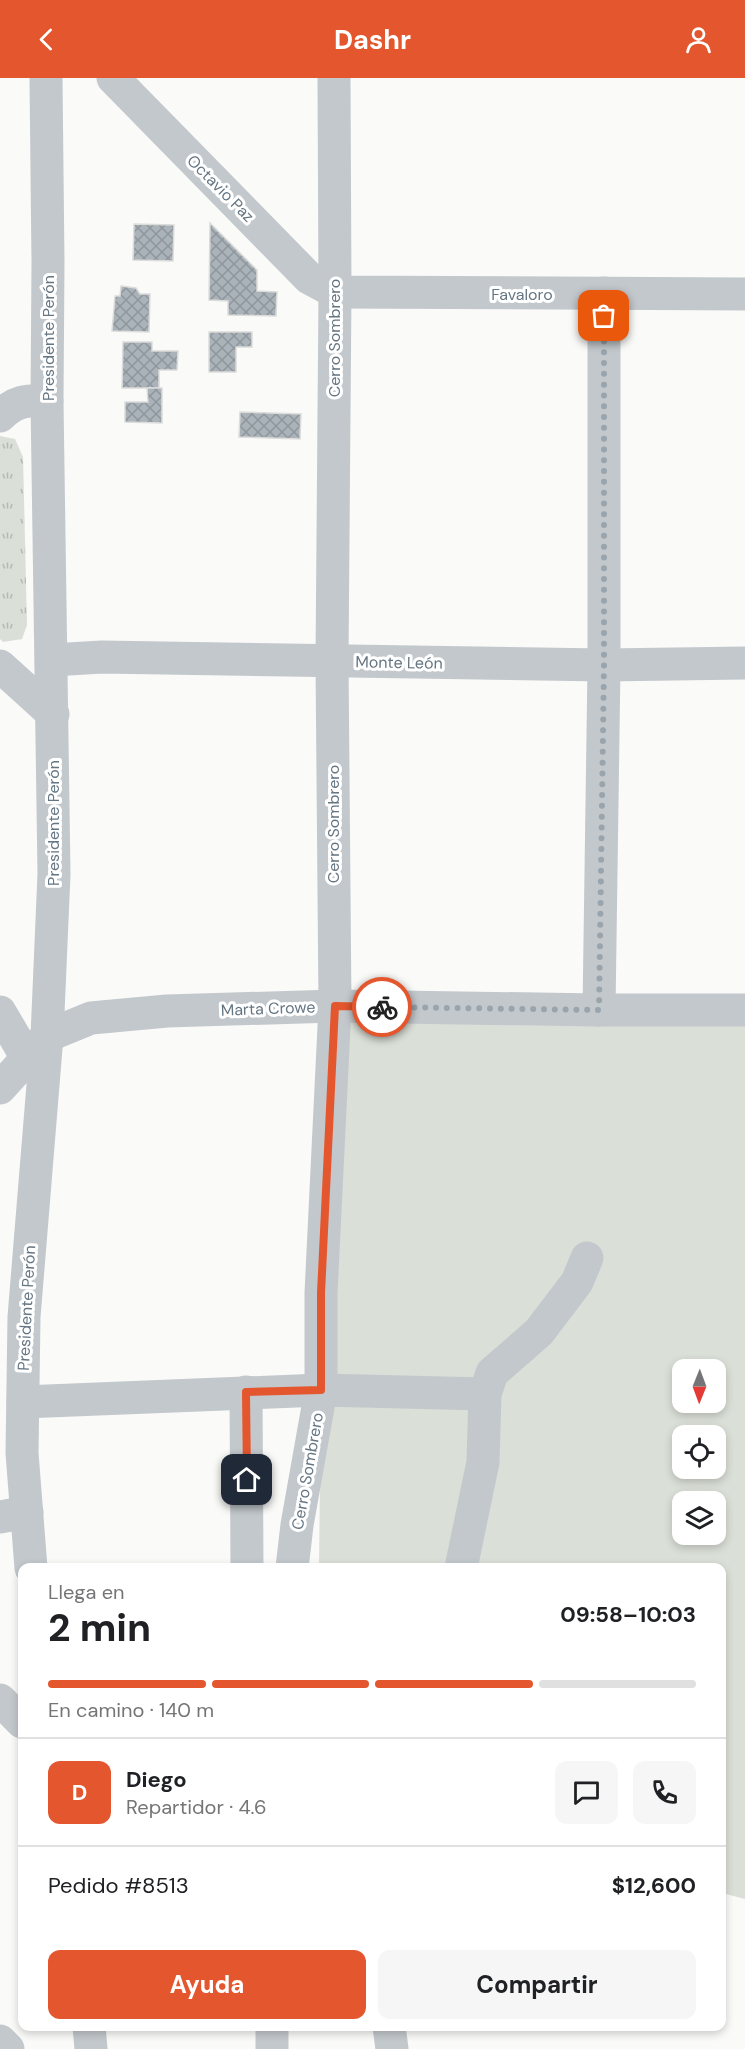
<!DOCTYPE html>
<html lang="es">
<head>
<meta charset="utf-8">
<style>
	:root { --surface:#fff; --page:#f6f6f6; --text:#202124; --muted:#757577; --line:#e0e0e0; --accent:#e4572e }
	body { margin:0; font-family:"DM Sans",sans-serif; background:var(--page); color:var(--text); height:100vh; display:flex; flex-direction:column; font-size:22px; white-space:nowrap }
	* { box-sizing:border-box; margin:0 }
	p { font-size:20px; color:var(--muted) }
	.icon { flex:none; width:33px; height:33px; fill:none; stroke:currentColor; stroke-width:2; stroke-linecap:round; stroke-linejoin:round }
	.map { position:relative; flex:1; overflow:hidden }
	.sheet { position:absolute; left:18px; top:1485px; width:708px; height:468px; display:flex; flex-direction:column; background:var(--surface); border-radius:12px; box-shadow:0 3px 9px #0003 }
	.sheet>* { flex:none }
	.needle { width:39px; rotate:181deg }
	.tools { position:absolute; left:672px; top:1281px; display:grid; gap:12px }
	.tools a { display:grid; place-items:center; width:54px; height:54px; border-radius:12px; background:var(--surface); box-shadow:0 3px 9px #0003; font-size:30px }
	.pin { position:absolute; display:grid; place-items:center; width:51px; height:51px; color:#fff; margin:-26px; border-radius:12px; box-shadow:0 3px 9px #0006 }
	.courier { position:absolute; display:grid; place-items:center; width:60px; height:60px; margin:-30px; border:4px solid #e4572e; border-radius:50%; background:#fff; color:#222; box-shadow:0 2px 8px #0007 }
	.head em { font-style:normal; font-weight:700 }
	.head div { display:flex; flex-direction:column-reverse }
	.head { display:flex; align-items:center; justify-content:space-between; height:102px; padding:0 30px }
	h1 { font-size:39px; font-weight:700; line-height:45px }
	.bar { display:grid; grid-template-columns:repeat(4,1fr); gap:9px 6px; align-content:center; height:72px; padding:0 30px }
	.bar i { height:8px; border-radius:4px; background:var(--line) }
	.bar .active { background:var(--accent) }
	.bar p { grid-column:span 4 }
	.line { display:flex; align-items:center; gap:15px; padding:0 30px; border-top:2px solid var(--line) }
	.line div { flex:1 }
	.round { display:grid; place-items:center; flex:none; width:63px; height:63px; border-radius:12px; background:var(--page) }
	.primary-button { display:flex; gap:12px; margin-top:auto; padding:12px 30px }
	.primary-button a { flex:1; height:69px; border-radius:12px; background:var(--accent); color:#fff; font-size:24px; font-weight:700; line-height:69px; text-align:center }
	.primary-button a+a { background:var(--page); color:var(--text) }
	header { display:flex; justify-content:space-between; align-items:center; height:78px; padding:0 30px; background:var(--accent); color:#fff; font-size:27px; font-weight:700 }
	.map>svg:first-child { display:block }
	.grass { fill:#dadfd7; fill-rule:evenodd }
	.park { fill:url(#park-tufts) }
	.building { fill:url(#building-cross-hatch); stroke:#dcdcda; stroke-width:1.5 }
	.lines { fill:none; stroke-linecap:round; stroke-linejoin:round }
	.minor { stroke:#c3c8cc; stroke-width:33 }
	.done { stroke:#99a4ac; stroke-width:6; stroke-dasharray:0 10.8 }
	.route { stroke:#e4572e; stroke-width:8 }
	.labels { text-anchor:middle; stroke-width:6; stroke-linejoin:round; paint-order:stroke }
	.street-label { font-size:16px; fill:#657683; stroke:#fff }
</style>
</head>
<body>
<header><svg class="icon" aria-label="back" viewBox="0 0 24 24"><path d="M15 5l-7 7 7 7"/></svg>Dashr<svg class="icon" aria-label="person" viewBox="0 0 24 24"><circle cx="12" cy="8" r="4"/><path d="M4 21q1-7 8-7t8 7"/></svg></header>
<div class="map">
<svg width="745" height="1971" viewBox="0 0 745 1971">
	<defs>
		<pattern id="park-tufts" width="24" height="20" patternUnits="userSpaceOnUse" patternTransform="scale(1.5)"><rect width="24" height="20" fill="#dadfd7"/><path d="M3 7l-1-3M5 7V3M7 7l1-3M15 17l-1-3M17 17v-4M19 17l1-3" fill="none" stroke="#b4b9b4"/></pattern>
		<pattern id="building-cross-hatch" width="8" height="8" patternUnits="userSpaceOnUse" patternTransform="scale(1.5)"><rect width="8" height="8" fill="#aab3b9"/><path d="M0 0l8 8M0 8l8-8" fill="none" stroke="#8e969c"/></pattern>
	</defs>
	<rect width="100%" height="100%" fill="#fafaf8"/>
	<path class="grass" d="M 335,928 L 745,932 L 745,1821 L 722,1815 L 722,1490 L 319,1490 L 321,1312 ZM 682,1292 L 716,1292 L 716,1324 L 682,1324 ZM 682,1358 L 716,1358 L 716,1390 L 682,1390 ZM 682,1424 L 716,1424 L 716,1456 L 682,1456 Z"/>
	<path class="park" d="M 0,358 L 15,361 L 23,379 L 27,547 L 22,561 L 3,564 L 0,561 Z"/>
	<g class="building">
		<path d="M 210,145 L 257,192 L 257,213 L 277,214 L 276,238 L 228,237 L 228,223 L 209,222 Z"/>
		<path d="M 134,146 L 174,147 L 173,183 L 133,182 Z"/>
		<path d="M 121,208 L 136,210 L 140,216 L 150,216 L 149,254 L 112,253 L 115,218 L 120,218 Z"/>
		<path d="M 209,254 L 252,254 L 252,269 L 236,269 L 236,294 L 209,294 Z"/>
		<path d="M 123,264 L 152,264 L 152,273 L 178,273 L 177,292 L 159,292 L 159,310 L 122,310 Z"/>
		<path d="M 147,310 L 162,310 L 162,345 L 125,344 L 125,324 L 148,324 Z"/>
		<path d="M 240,334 L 301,336 L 300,361 L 239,359 Z"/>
	</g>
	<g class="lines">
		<g class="minor">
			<path d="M 113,0 L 309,200 L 335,214 L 745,216"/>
			<path d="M 0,338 C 15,323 26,322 47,323"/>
			<path d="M 52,582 L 102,579 L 604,587 L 745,585"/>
			<path d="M 0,588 L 53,636"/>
			<path d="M 599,932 L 604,587 L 604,215"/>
			<path d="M 0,934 L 27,980"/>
			<path d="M 0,1010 L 47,958 L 91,940 L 167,933 L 335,928 L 599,932 L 745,932"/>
			<path d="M 246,1314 L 247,1490"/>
			<path d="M 23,1324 L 321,1312 L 485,1316"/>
			<path d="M 0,1439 L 27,1434"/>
			<path d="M 31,1490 L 22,1375 L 24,1239 L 47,958 L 54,796 L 47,323 L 48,184 L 46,0"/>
			<path d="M 292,1490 L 297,1447 L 321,1312 L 321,1215 L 335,928 L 332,583 L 335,214 L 334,0"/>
			<path d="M 461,1490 L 483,1384 L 485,1316 L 492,1295 L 539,1254 L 577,1204 L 587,1180"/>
			<path d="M 0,1622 L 22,1644"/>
			<path d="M 89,1948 L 91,1971"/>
			<path d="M 272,1948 L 272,1971"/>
			<path d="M 389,1948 L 392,1971"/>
			<path d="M 0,1963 L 8,1971"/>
		</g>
	</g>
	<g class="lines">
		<path class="done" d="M 382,929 L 599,932 L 604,587 L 604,238"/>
		<path class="route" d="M 247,1402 L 246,1314 L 321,1312 L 321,1215 L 335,928 L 382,929"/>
	</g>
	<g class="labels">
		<g class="street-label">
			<text transform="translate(221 110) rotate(45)" y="6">Octavio Paz</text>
			<text x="522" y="222">Favaloro</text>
			<text transform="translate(48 260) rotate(-90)" y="6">Presidente Perón</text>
			<text transform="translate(334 260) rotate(-90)" y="6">Cerro Sombrero</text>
			<text transform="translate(399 584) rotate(1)" y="6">Monte León</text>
			<text transform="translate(53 745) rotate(-90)" y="6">Presidente Perón</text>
			<text transform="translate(333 746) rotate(-90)" y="6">Cerro Sombrero</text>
			<text transform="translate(268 930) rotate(-2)" y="6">Marta Crowe</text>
			<text transform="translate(26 1230) rotate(-87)" y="6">Presidente Perón</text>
			<text transform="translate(307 1393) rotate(-80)" y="6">Cerro Sombrero</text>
		</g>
	</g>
</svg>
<div class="tools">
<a><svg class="needle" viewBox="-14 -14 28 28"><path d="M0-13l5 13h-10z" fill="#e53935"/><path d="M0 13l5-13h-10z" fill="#757577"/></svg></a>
<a><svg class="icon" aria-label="locate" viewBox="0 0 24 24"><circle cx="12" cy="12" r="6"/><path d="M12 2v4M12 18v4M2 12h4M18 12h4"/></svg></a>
<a><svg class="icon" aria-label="layers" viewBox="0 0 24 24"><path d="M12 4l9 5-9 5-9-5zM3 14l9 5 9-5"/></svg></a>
</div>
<div class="pin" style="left:604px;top:238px;background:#ea580c"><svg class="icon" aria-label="bag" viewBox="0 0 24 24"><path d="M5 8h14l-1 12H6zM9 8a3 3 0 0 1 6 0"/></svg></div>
<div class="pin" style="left:247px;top:1402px;background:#1f2937"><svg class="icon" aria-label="home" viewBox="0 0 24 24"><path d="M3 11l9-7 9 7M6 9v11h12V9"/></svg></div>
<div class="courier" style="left:382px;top:929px"><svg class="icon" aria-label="bike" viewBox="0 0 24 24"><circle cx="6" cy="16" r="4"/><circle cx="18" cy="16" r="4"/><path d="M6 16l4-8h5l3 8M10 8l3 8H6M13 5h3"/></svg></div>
<section class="sheet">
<div class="head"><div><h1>2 min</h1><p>Llega en</p></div><em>09:58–10:03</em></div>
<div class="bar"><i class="active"></i><i class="active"></i><i class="active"></i><i></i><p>En camino · 140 m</p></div>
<div class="line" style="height:108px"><b class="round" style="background:var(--accent);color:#fff">D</b><div><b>Diego</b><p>Repartidor · 4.6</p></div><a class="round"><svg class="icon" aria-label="chat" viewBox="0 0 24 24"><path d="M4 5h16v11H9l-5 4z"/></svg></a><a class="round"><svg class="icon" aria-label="phone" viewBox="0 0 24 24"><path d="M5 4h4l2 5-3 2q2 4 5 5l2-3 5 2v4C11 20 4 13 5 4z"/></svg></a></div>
<div class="line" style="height:78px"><div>Pedido #8513</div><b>$12,600</b></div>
<div class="primary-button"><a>Ayuda</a><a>Compartir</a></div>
</section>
</div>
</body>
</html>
